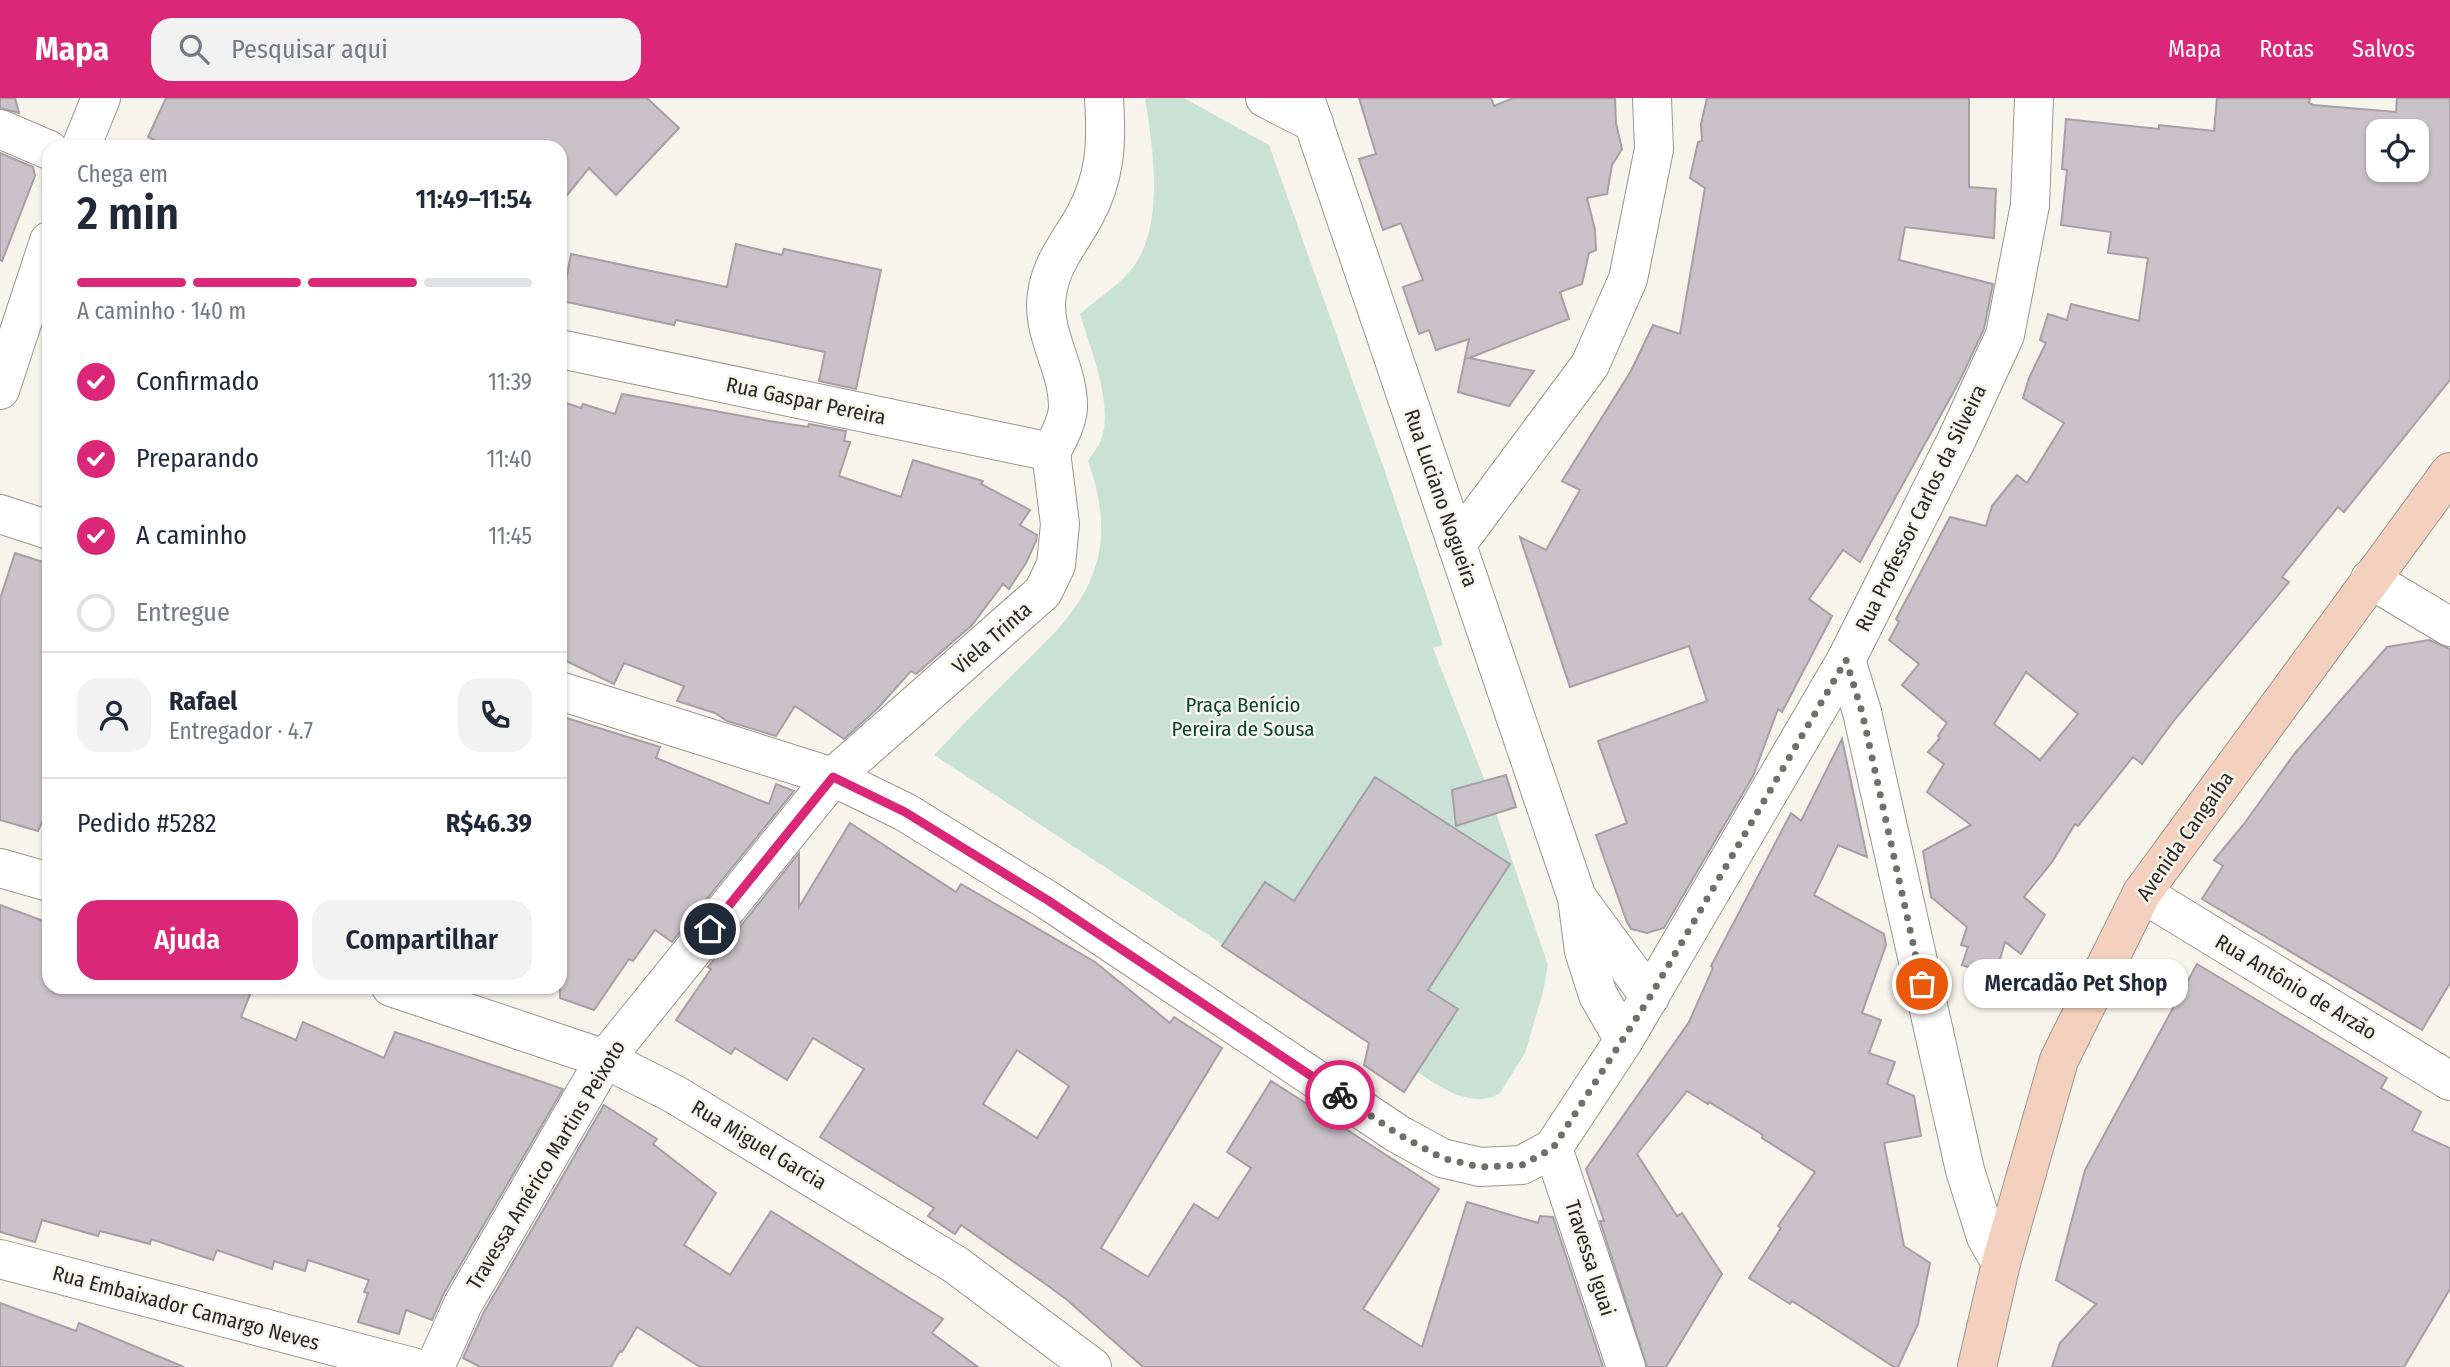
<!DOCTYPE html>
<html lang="pt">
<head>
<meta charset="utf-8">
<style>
	:root { --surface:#fff; --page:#f2f2f3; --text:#1f2937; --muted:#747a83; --line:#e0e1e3; --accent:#db2777 }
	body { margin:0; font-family:"Fira Sans Condensed",sans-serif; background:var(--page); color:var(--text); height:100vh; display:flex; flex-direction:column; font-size:26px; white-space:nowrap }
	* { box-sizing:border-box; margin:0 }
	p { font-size:23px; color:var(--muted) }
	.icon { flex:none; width:38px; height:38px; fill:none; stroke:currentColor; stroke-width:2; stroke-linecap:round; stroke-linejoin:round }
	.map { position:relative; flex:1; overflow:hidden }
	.drawer { position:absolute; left:42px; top:42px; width:525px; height:854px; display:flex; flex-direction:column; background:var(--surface); border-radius:21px; box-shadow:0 2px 5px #0004 }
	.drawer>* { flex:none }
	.controls { position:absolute; left:2366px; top:21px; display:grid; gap:14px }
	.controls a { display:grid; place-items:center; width:63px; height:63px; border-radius:14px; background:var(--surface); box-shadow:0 2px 5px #0004; font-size:35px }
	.pin { position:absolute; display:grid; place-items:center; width:60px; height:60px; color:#fff; margin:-30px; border:4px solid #fff; border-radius:50%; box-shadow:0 2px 7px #0007 }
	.courier { position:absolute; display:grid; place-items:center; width:70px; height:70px; margin:-35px; border:5px solid #db2777; border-radius:50%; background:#fff; color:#222; box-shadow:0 2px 9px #0007 }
	.bubble { position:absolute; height:49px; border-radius:21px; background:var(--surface); box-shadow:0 2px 5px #0004; font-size:23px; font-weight:600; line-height:49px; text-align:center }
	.headline em { font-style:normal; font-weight:600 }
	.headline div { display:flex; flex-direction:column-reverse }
	.headline { display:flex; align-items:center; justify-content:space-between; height:119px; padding:0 35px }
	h1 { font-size:46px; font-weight:600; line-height:52px }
	.bar { display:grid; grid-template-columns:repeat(4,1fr); gap:10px 7px; align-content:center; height:84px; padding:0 35px }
	.bar i { height:9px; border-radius:5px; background:var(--line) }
	.bar .selected { background:var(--accent) }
	.bar p { grid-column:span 4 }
	.line { display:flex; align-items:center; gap:18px; padding:0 35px; border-top:2px solid var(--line) }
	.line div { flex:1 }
	.round { display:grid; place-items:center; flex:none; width:74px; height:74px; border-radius:21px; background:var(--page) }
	ol { padding:0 35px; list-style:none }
	li { display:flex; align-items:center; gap:21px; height:77px }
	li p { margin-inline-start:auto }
	li .icon { padding:7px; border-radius:50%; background:var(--accent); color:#fff; stroke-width:4 }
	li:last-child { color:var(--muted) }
	li i { width:38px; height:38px; border:4px solid var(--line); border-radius:50% }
	.button { display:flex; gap:14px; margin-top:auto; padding:14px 35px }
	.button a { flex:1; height:80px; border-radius:21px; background:var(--accent); color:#fff; font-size:28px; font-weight:600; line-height:80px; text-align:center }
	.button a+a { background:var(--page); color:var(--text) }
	header { display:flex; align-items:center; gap:42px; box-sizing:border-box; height:98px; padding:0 35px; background:var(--accent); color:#fff }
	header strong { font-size:33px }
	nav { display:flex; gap:38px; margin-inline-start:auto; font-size:24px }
	.search { width:490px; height:63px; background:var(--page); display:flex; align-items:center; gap:18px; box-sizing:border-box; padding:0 24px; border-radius:21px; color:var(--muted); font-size:26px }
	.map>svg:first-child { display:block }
	.green { fill:#cae2d6 }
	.building { fill:#c9c2c8; stroke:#a69fa5; stroke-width:2; fill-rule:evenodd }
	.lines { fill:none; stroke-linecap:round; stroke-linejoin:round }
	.street-casing { stroke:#99968f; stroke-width:40 }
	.secondary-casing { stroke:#99968f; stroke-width:40 }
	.street { stroke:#fff; stroke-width:38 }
	.secondary { stroke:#f3d1be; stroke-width:38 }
	.done { stroke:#706f6a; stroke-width:7; stroke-dasharray:0 12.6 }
	.route { stroke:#db2777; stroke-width:9 }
	.labels { text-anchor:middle; stroke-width:5; stroke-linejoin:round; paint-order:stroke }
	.street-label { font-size:21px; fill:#282724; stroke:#f7f4eb }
	.park-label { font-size:21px; fill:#084530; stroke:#f7f4eb }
</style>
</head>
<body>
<header>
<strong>Mapa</strong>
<div class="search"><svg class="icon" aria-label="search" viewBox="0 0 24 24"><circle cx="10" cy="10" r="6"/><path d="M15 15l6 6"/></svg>Pesquisar aqui</div>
<nav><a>Mapa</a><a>Rotas</a><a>Salvos</a></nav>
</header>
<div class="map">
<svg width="2450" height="1269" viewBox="0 0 2450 1269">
	<rect width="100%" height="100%" fill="#f7f4eb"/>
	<path class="green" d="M 1145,0 L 1184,0 L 1269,47 L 1384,371 L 1443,547 L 1433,550 L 1485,683 L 1548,867 L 1543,894 L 1525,955 L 1500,995 C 1479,1009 1453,996 1434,985 L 934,657 C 957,633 981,608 1005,584 C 1036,553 1076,520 1092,478 C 1108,440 1101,399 1088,363 C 1093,355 1100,347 1102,339 C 1113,305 1090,249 1080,216 C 1097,201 1123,185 1136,165 C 1164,122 1153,48 1145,0 Z"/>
	<g class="building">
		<path d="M 0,0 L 15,0 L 19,15 L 0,10 Z"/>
		<path d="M 166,0 L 647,0 L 679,30 L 616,97 L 589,70 L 560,106 L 560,49 L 169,49 L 148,39 Z"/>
		<path d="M 1359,0 L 1491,0 L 1494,8 L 1513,0 L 1615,0 L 1616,25 L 1622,51 L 1612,67 L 1607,96 L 1587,100 L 1595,132 L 1596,152 L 1589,155 L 1582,186 L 1560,194 L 1569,221 L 1469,260 L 1534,273 L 1509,308 L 1458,294 L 1469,241 L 1436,252 L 1429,232 L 1419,236 L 1403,189 L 1423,182 L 1401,125 L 1383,132 L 1359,61 L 1376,56 Z"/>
		<path d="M 1707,0 L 1969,0 L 1969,89 L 1996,91 L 1994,140 L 1905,129 L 1899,162 L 1993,186 L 1984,231 L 1960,282 L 1860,464 L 1843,452 L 1809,501 L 1832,518 L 1782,614 L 1778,611 L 1753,678 L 1664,830 L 1647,835 L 1631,831 L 1627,824 L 1596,737 L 1627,725 L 1598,643 L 1707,603 L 1689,548 L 1570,589 L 1520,439 L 1546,452 L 1580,392 L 1562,383 L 1631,273 L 1653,227 L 1680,236 L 1705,90 L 1690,80 L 1698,44 L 1702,43 L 1701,26 Z"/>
		<path d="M 2217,0 L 2310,0 L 2309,5 L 2313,7 L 2396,14 L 2397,0 L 2450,0 L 2450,282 L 2344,414 L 2338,409 L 2282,479 L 2289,484 L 2175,621 L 2142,666 L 2133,659 L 2078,728 L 2075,726 L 2052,764 L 2024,799 L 2045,817 L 2021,856 L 2005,844 L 1995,878 L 1962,867 L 1968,849 L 1961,847 L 1967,829 L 1931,799 L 1923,753 L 1971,727 L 1927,694 L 1944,666 L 1928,654 L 1940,640 L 1938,638 L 1947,625 L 1902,587 L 1919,566 L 1889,542 L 1899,524 L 1896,521 L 1950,419 L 1986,428 L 1992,408 L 2017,377 L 2027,385 L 2064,325 L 2023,300 L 2029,280 L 2046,245 L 2040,242 L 2048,216 L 2067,222 L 2071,206 L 2139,223 L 2148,160 L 2108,155 L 2111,134 L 2061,127 L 2067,72 L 2062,71 L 2066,21 L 2159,31 L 2159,27 L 2214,33 ZM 2378,33 L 2417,33 L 2417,72 L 2378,72 ZM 2026,574 L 2078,616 L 2040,662 L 1994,626 Z"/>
		<path d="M 0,55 L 33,69 L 35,78 L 2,163 L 0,162 Z"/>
		<path d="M 736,146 L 782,157 L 784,151 L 881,172 L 856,291 L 819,283 L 825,254 L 676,222 L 674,227 L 562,203 L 571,156 L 727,189 Z"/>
		<path d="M 622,296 L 769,323 L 808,329 L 809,326 L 846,333 L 844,343 L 850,344 L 839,378 L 901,399 L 913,362 L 983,383 L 981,386 L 1030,412 L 1020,427 L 1037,437 L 1036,443 L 1026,465 L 1009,491 L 1003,486 L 972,527 L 916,576 L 911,573 L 878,610 L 844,641 L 795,608 L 776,638 L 727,623 L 715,615 L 677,603 L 684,588 L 624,565 L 614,586 L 560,560 L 560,303 L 581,310 L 583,306 L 615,316 Z"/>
		<path d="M 15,455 L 49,466 L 49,708 L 38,733 L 0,722 L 0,501 Z"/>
		<path d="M 2429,542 L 2450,551 L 2450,885 L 2422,932 L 2202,801 L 2223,768 L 2214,762 L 2244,726 L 2295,655 L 2387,549 Z"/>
		<path d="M 560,618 L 660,649 L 656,660 L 769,706 L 776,686 L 794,693 L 672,844 L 655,832 L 633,863 L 629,861 L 594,912 L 560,900 Z"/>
		<path d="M 1842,641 L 1867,759 L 1838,747 L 1814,797 L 1884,836 L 1886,847 L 1862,915 L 1881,922 L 1869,955 L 1895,964 L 1887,986 L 1914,998 L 1921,1038 L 1884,1045 L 1904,1148 L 1930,1165 L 1918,1226 L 1898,1269 L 1894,1269 L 1792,1203 L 1790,1206 L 1749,1180 L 1781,1130 L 1778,1128 L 1815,1074 L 1762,1040 L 1763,1037 L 1709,1004 L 1708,1006 L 1687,993 L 1637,1056 L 1677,1118 L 1682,1115 L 1722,1176 L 1666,1269 L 1647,1269 L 1600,1123 L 1604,1123 L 1586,1071 L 1689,924 L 1713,870 L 1711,868 L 1791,715 L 1801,723 Z"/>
		<path d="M 1506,677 L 1516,709 L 1456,728 L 1452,692 Z"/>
		<path d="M 1375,679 L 1510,766 L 1428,892 L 1458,911 L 1404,994 L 1364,967 L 1369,945 L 1222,848 L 1265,784 L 1294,803 Z"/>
		<path d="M 850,725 L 956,794 L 961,786 L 1095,864 L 1170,925 L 1174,919 L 1222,950 L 1101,1150 L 1148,1179 L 1194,1106 L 1218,1121 L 1251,1070 L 1227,1054 L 1271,983 L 1439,1091 L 1363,1211 L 1422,1249 L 1467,1104 L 1538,1125 L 1540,1118 L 1553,1119 L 1603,1269 L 1143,1269 L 1066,1201 L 1040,1182 L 961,1127 L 955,1136 L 928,1118 L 934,1110 L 820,1039 L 864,971 L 813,940 L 787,982 L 735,950 L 731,956 L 676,922 L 711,871 L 708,869 L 799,755 L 799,809 ZM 1017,952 L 1069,988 L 1037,1040 L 983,1006 Z"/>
		<path d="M 0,807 L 49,825 L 49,889 L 253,889 L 241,919 L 296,942 L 303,924 L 384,960 L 395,934 L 563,991 L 444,1195 L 432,1222 L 406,1212 L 399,1236 L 358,1224 L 368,1195 L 364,1194 L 369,1182 L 308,1162 L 305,1173 L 274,1163 L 272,1171 L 217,1152 L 213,1162 L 151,1141 L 150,1146 L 100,1133 L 98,1138 L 42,1122 L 35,1144 L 0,1134 Z"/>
		<path d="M 2197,866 L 2387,980 L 2381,990 L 2421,1014 L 2412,1033 L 2450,1050 L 2450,1191 L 2404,1269 L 2052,1269 L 2060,1245 L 2096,1206 L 2056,1182 L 2085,1072 Z"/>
		<path d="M 604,1007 L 657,1041 L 653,1046 L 716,1095 L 684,1147 L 730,1177 L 771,1113 L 943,1221 L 932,1235 L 978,1269 L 700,1269 L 637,1229 L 622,1254 L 620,1253 L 611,1269 L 480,1269 L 463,1260 L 483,1216 Z"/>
		<path d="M 0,1205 L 76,1233 L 79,1225 L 184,1269 L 0,1269 Z"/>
	</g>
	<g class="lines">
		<g class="street-casing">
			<g id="street">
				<path d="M 1265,0 L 1314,25"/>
				<path d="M 1305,0 L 1577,800 L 1584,853 L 1598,897 L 1624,942"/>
				<path d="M 0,31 L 49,52"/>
				<path d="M 81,49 L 101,0"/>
				<path d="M 560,251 L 1051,354"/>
				<path d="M 0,292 L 49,143"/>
				<path d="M 1051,354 C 1058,341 1067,325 1068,310 C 1069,268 1038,233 1048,190 C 1053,164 1071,142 1084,119 C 1106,79 1107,44 1104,0"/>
				<path d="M 0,416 L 49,432"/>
				<path d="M 1457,446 L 1590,267 L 1628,181 L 1654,51 L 1652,0"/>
				<path d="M 2370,481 L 2450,529"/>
				<path d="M 1846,562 L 1862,614 L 1965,1072 L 1986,1139 L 2001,1165"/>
				<path d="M 560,593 L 833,679 L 905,714 L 1049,803 L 1398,1036 L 1442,1060 L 1480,1069 L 1522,1067 L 1553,1050 L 1624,942 L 1846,562 L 1957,341 L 2005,237 L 2030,107 L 2034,0"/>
				<path d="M 0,770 L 49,784"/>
				<path d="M 2142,795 L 2450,983"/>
				<path d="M 1578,801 L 1650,899"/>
				<path d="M 391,889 L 605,961 L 674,996 L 956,1167 L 1092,1269"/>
				<path d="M 1553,1050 L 1626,1269"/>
				<path d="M 0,1161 L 413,1269"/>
				<path d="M 435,1269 L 463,1206 L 605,961 L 833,679 L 1043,494 L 1056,467 L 1060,426 L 1051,354"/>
			</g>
		</g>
		<g class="secondary-casing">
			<path id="secondary" d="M 1977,1269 L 2001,1165 L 2059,962 L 2142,795 L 2450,374"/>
		</g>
		<use href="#street" class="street"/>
		<use href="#secondary" class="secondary"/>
	</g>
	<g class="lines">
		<path class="done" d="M 1340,997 L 1398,1036 L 1442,1060 L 1480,1069 L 1522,1067 L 1553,1050 L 1650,899 L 1846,562 L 1862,614 L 1922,886"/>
		<path class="route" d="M 710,831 L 833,679 L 905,714 L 1049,803 L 1340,997"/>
	</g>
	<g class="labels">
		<g class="street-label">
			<text transform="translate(806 303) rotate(12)" y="7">Rua Gaspar Pereira</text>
			<text transform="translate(1441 400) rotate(71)" y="7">Rua Luciano Nogueira</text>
			<text transform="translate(1921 410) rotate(-64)" y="7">Rua Professor Carlos da Silveira</text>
			<text transform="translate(992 540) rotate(-41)" y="7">Viela Trinta</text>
			<text transform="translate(2185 738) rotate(-55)" y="7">Avenida Cangaíba</text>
			<text transform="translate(2296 889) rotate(31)" y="7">Rua Antônio de Arzão</text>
			<text transform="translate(759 1047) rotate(31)" y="7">Rua Miguel Garcia</text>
			<text transform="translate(546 1067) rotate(-59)" y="7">Travessa Américo Martins Peixoto</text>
			<text transform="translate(1590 1160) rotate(72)" y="7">Travessa Iguai</text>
			<text transform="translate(186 1210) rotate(15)" y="7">Rua Embaixador Camargo Neves</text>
		</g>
		<g class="park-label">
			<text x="1243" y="614">Praça Benício<tspan x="1243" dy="24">Pereira de Sousa</tspan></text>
		</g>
	</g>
</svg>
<div class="controls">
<a><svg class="icon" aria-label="locate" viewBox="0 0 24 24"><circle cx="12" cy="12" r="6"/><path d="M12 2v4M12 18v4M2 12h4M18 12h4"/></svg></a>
</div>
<div class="pin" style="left:1922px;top:886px;background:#ea580c"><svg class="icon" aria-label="bag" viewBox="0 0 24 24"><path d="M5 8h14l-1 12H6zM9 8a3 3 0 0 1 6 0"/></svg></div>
<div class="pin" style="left:710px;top:831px;background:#1f2937"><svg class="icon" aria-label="home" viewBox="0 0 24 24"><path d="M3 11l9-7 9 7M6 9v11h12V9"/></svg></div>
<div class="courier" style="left:1340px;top:997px"><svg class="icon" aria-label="bike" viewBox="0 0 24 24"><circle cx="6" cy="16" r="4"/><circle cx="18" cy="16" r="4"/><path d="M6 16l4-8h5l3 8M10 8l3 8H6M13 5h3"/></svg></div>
<div class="bubble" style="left:1964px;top:861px;width:224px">Mercadão Pet Shop</div>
<section class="drawer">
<div class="headline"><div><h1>2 min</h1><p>Chega em</p></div><em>11:49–11:54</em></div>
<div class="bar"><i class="selected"></i><i class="selected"></i><i class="selected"></i><i></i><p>A caminho · 140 m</p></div>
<ol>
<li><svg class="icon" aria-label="check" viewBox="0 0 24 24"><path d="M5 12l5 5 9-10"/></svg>Confirmado<p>11:39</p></li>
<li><svg class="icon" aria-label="check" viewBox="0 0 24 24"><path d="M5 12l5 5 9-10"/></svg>Preparando<p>11:40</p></li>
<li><svg class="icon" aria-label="check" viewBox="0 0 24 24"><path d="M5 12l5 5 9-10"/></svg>A caminho<p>11:45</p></li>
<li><i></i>Entregue</li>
</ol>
<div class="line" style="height:126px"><a class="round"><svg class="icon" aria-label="person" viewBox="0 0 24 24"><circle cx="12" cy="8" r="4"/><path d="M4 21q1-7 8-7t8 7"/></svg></a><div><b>Rafael</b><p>Entregador · 4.7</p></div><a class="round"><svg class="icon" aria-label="phone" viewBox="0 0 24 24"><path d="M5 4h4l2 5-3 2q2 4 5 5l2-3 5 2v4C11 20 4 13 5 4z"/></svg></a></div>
<div class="line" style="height:91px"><div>Pedido #5282</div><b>R$46.39</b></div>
<div class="button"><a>Ajuda</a><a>Compartilhar</a></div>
</section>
</div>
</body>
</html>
